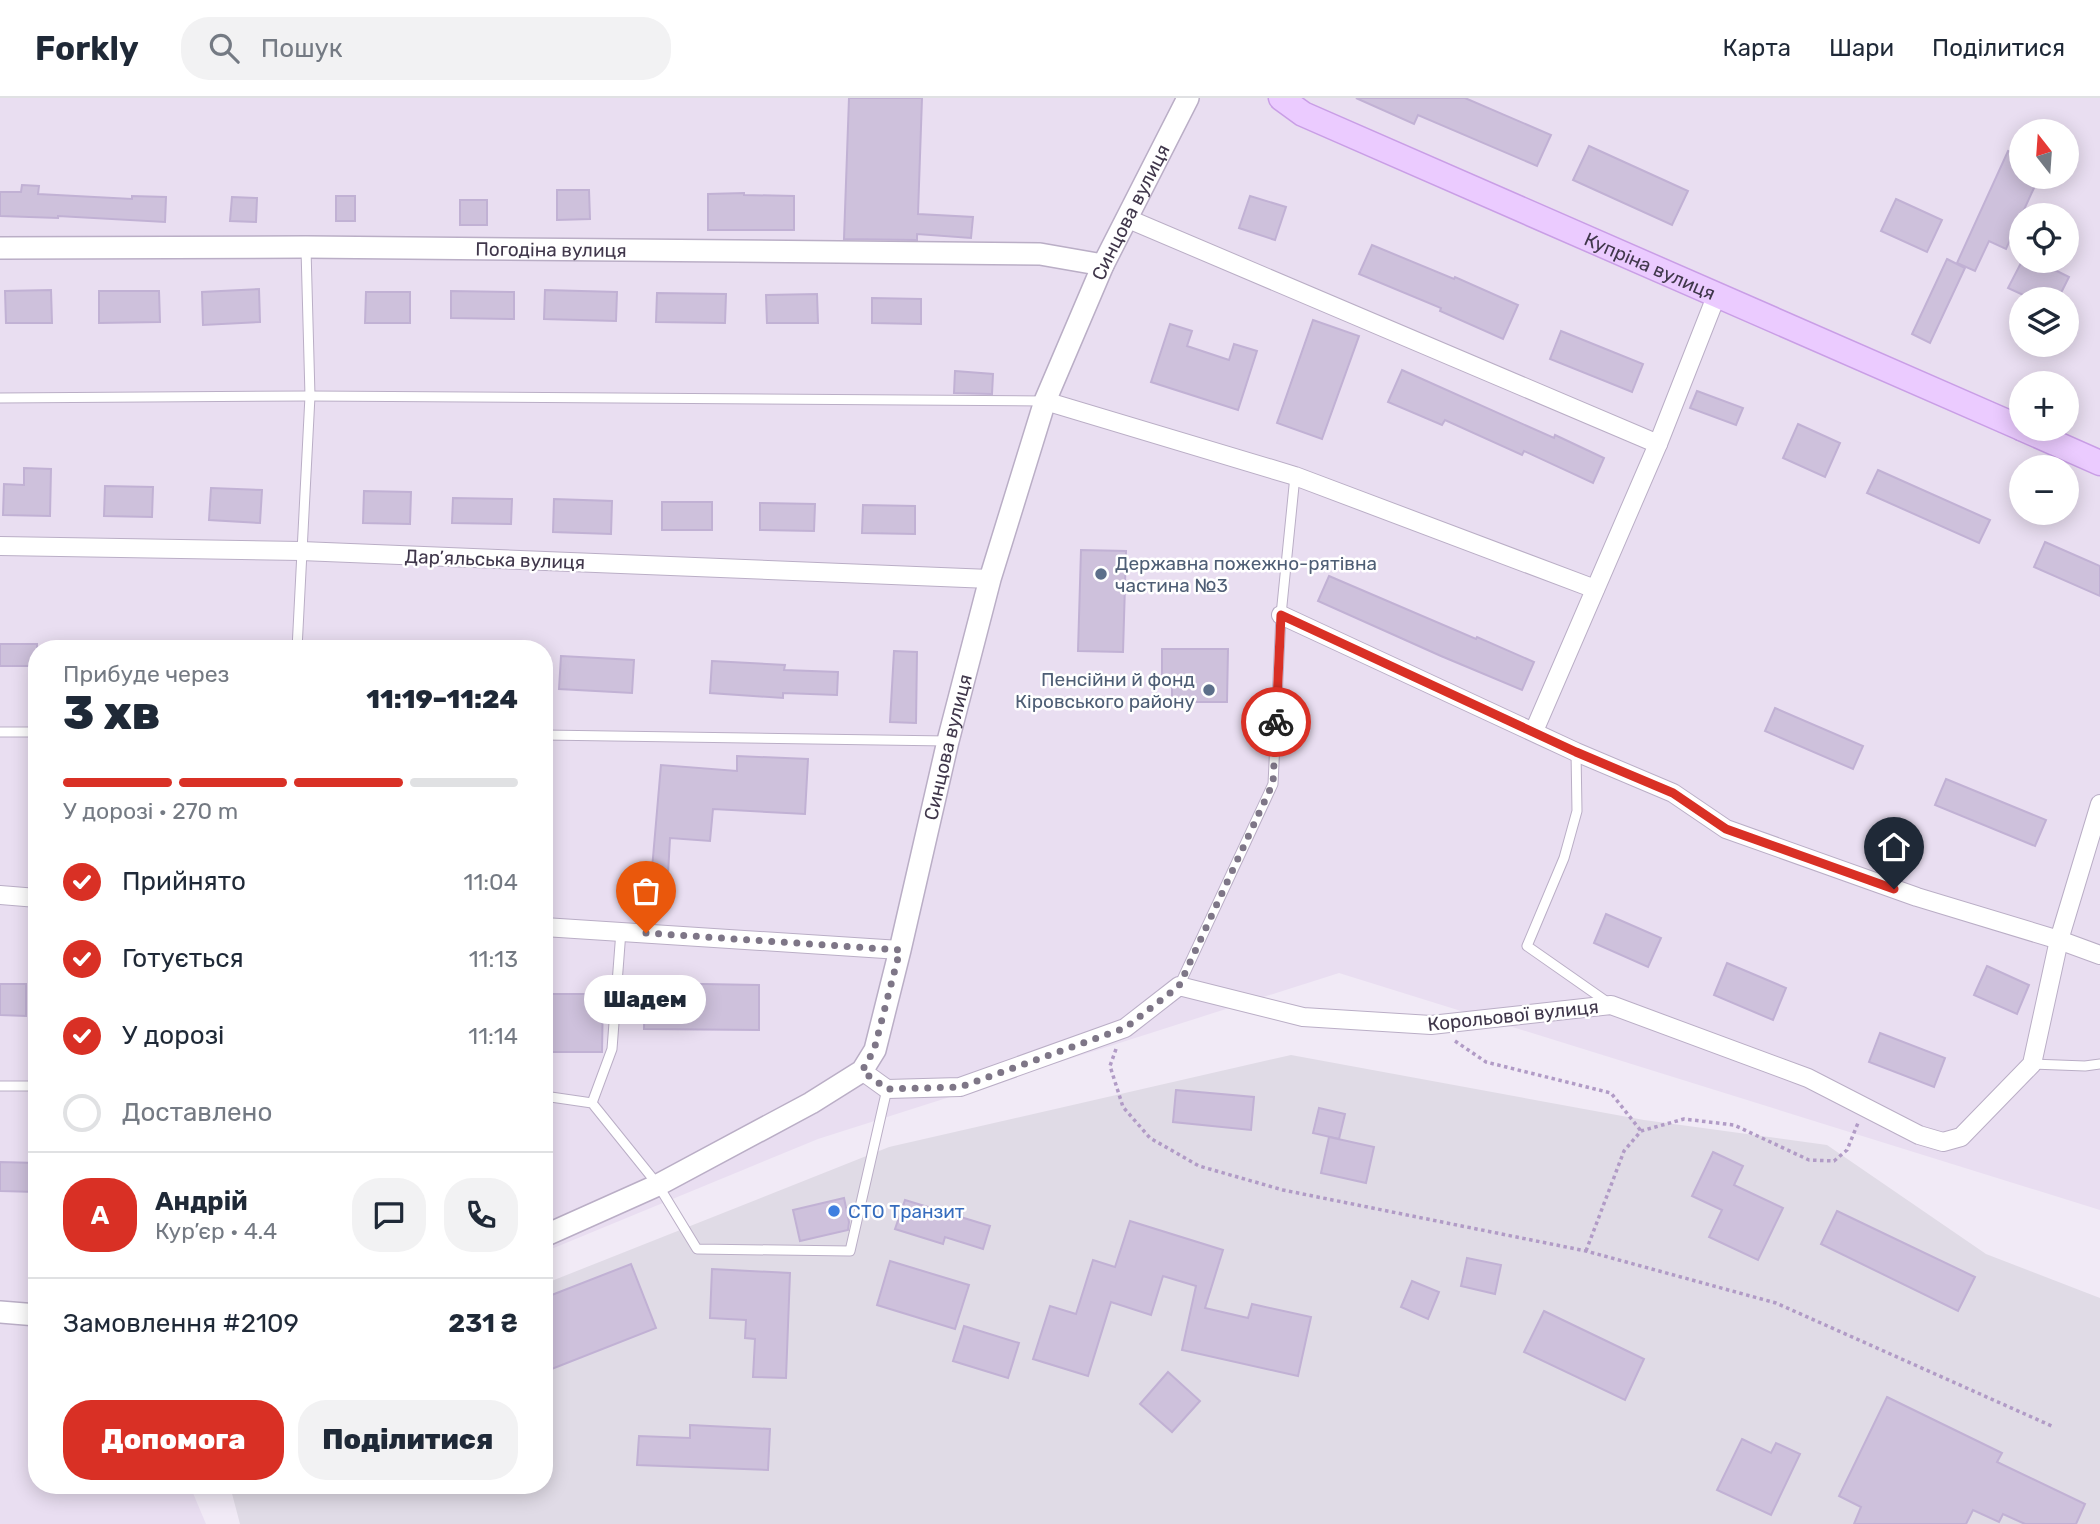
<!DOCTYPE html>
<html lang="uk">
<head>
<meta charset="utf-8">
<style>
	:root { --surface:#fff; --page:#f2f2f3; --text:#1f2937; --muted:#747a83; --line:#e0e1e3; --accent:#d93025 }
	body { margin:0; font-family:Rubik,sans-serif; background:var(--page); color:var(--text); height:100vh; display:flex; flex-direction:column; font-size:26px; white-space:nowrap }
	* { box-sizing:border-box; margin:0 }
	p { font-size:23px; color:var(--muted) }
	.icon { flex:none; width:38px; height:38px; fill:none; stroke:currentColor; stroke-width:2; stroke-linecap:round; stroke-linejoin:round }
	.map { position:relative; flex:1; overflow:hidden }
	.panel { position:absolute; left:28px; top:542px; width:525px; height:854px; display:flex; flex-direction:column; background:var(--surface); border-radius:28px; box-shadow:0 4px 18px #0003 }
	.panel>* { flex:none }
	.needle { width:46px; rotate:343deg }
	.controls { position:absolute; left:2009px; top:21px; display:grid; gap:14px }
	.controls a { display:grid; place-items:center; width:70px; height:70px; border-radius:50%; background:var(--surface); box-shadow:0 4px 18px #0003; font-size:35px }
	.pin { position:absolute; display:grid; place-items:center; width:60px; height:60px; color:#fff; margin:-72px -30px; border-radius:50% 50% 50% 0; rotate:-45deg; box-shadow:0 0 7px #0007 }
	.pin .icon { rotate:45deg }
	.courier { position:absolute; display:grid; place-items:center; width:70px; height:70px; margin:-35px; border:5px solid #d93025; border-radius:50%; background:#fff; color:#222; box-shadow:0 2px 9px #0007 }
	.bubble { position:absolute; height:49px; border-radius:24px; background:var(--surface); box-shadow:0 4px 18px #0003; font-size:23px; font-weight:800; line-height:49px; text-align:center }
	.summary em { font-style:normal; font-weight:800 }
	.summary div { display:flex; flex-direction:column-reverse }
	.summary { display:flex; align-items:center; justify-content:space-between; height:119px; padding:0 35px }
	h1 { font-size:46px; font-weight:800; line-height:52px }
	.bar { display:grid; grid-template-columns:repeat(4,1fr); gap:10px 7px; align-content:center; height:84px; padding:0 35px }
	.bar i { height:9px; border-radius:5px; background:var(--line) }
	.bar .current { background:var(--accent) }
	.bar p { grid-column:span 4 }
	.line { display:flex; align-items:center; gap:18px; padding:0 35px; border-top:2px solid var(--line) }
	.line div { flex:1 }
	.round { display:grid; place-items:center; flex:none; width:74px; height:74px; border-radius:28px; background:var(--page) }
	ol { padding:0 35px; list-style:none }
	li { display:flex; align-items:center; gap:21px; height:77px }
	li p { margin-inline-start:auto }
	li .icon { padding:7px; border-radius:50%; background:var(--accent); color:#fff; stroke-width:4 }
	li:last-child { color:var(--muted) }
	li i { width:38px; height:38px; border:4px solid var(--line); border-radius:50% }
	.button { display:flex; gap:14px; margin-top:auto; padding:14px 35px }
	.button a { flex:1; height:80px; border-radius:28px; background:var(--accent); color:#fff; font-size:28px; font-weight:800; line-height:80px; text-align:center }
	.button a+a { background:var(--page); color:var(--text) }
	header { display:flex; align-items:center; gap:42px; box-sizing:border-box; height:98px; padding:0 35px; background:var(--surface); border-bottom:2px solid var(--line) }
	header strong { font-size:33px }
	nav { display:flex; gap:38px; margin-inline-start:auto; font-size:24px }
	.search { width:490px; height:63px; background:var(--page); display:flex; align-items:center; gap:18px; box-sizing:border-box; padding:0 24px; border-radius:28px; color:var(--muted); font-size:26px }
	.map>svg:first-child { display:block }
	.residential { fill:#e9def1; fill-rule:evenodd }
	.industrial { fill:#e0dbe6 }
	.building { fill:#cec1dc; stroke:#c1b1d4; stroke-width:2 }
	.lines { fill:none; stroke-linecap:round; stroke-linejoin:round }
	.service-casing { stroke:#baaec6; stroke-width:11 }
	.minor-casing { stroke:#baaec6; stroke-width:20 }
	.tertiary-casing { stroke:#baaec6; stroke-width:24 }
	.secondary-casing { stroke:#c99ee6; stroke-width:27 }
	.path { stroke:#b19bc6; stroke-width:3.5; stroke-dasharray:3.5 3.5; stroke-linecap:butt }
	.service { stroke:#fff; stroke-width:9 }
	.minor { stroke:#fff; stroke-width:18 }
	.tertiary { stroke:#fff; stroke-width:21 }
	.secondary { stroke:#ebcbff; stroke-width:24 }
	.done { stroke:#7e7687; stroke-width:7; stroke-dasharray:0 12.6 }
	.route { stroke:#d93025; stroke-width:9 }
	.service-dot { fill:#5c6f8a; stroke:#fff; stroke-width:2.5 }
	.shop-dot { fill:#3f7fe0; stroke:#fff; stroke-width:2.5 }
	.labels { text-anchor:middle; stroke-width:5; stroke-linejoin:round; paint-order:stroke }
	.street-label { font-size:19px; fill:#40374b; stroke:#fff }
	.service-label { font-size:19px; fill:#4e5e75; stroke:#fff; text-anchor:start }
	.shop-label { font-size:19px; fill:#366cbe; stroke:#fff; text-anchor:start }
</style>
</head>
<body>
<header>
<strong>Forkly</strong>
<div class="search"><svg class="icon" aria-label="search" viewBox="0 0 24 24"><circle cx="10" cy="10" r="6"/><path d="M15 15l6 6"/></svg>Пошук</div>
<nav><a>Карта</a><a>Шари</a><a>Поділитися</a></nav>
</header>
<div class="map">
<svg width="2100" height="1426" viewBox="0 0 2100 1426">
	<rect width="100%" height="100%" fill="#f1eaf6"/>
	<path class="residential" d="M 0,0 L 2100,0 L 2100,1112 L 1339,875 L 818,1041 L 544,1154 L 544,551 L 37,551 L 37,1388 L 190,1388 L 206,1426 L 0,1426 ZM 2021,33 L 2067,33 L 2067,79 L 2021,79 ZM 2021,117 L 2067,117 L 2067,163 L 2021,163 ZM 2021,201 L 2067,201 L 2067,247 L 2021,247 ZM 2021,285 L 2067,285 L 2067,331 L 2021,331 ZM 2021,369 L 2067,369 L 2067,415 L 2021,415 Z"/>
	<path class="industrial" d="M 1291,957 L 1644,1022 L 1827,1047 L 1986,1156 L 2100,1200 L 2100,1426 L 240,1426 L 230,1388 L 544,1388 L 544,1186 L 889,1049 Z"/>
	<g class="building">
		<path d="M 849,0 L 922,0 L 918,116 L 973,119 L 971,140 L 917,136 L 917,142 L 844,141 Z"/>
		<path d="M 1356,0 L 1465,0 L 1551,37 L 1537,68 L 1418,17 L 1414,26 Z"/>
		<path d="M 1589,48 L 1688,93 L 1672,127 L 1573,82 Z"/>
		<path d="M 2008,53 L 2021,59 L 2021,79 L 2039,79 L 2006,151 L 1989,143 L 1975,173 L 1957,165 Z"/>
		<path d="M 22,87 L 39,88 L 38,96 L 132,101 L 132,98 L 166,99 L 165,124 L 58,118 L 58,120 L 0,118 L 0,94 L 21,94 Z"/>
		<path d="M 557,92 L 589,92 L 590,121 L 557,122 Z"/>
		<path d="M 744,95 L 744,97 L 794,98 L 794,132 L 708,132 L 708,96 Z"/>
		<rect x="336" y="98" width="19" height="25"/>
		<path d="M 1250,98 L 1286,109 L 1275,142 L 1239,130 Z"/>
		<path d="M 232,99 L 257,100 L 256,124 L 230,123 Z"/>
		<path d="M 1896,101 L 1942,122 L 1927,154 L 1881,133 Z"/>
		<rect x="460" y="102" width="27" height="25"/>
		<path d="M 1372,147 L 1454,181 L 1455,179 L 1518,207 L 1503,241 L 1440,213 L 1441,210 L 1359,176 Z"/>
		<path d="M 1947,161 L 1965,170 L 1930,245 L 1912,236 Z"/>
		<path d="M 2022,163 L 2037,163 L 2069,179 L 2058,201 L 2032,201 L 2008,190 Z"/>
		<path d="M 259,191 L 260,224 L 203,227 L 202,194 Z"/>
		<path d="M 51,192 L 52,225 L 6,225 L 5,193 Z"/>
		<path d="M 545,192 L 617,194 L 616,223 L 544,221 Z"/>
		<path d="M 99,193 L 159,193 L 160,224 L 99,225 Z"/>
		<path d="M 451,193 L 514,194 L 514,221 L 451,220 Z"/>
		<path d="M 366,194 L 410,194 L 410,225 L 365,225 Z"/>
		<path d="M 657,195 L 726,196 L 725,225 L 656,224 Z"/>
		<path d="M 817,196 L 818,225 L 767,225 L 766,197 Z"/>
		<path d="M 872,200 L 921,201 L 921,226 L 872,225 Z"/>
		<path d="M 1313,222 L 1359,238 L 1322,341 L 1277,325 Z"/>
		<path d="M 1170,226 L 1192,233 L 1187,248 L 1229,262 L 1234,246 L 1257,253 L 1238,312 L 1151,284 Z"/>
		<path d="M 1561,233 L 1643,266 L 1632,294 L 1550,261 Z"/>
		<path d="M 1402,272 L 1554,340 L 1555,337 L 1604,360 L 1593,385 L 1524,353 L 1522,357 L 1445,322 L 1442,327 L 1388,304 Z"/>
		<path d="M 955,273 L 993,276 L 992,296 L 954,295 Z"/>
		<path d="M 1697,293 L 1743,310 L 1736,327 L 1690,310 Z"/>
		<path d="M 1798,326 L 1840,345 L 1825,379 L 1783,360 Z"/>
		<path d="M 24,370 L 51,371 L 50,418 L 3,417 L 4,386 L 24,387 Z"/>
		<path d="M 1878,372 L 1990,422 L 1979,445 L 1867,395 Z"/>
		<path d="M 105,388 L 153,389 L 152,419 L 104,418 Z"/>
		<path d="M 211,390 L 262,392 L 260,425 L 209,422 Z"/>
		<path d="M 364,393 L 411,394 L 410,426 L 363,425 Z"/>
		<path d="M 453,400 L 512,401 L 511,426 L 452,425 Z"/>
		<path d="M 554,401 L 612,403 L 611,436 L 553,434 Z"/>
		<rect x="662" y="404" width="50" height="28"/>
		<path d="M 760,405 L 815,406 L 814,433 L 760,432 Z"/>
		<path d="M 863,407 L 915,408 L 915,436 L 862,435 Z"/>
		<path d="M 2045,444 L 2100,468 L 2100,498 L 2034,469 Z"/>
		<path d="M 1081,452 L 1126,453 L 1123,554 L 1078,553 Z"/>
		<path d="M 1329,478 L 1476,541 L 1477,539 L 1534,564 L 1522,592 L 1441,558 L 1318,503 Z"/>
		<rect x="0" y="546" width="37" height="22"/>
		<path d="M 1162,551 L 1228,551 L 1227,604 L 1172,604 L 1172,589 L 1162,588 Z"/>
		<path d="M 894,553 L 917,554 L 916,625 L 890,624 Z"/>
		<path d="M 561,558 L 634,562 L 632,595 L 559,591 Z"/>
		<path d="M 712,563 L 785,567 L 784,572 L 838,574 L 837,597 L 783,595 L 783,600 L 710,595 Z"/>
		<path d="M 1775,610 L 1863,648 L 1853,671 L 1765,633 Z"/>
		<path d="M 737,658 L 808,661 L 805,716 L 713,711 L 710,743 L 670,740 L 667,795 L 650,794 L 661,667 L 737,673 Z"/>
		<path d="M 1946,681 L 2046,722 L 2035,748 L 1935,707 Z"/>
		<path d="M 1606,816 L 1661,840 L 1648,869 L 1594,845 Z"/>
		<path d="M 1727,865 L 1786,890 L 1773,922 L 1714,897 Z"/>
		<path d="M 1987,868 L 2029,887 L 2017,916 L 1974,897 Z"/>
		<path d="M 645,885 L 759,887 L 759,932 L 644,931 Z"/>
		<path d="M 0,886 L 26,886 L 26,918 L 0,917 Z"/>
		<path d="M 544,896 L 603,896 L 602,954 L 544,954 Z"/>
		<path d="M 1880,935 L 1945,960 L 1934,989 L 1869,964 Z"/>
		<path d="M 1176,992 L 1254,999 L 1251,1032 L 1173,1024 Z"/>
		<path d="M 1319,1010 L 1345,1016 L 1339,1041 L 1313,1035 Z"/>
		<path d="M 1329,1039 L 1374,1049 L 1366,1085 L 1321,1075 Z"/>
		<path d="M 1713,1054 L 1743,1068 L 1734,1087 L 1783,1110 L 1758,1162 L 1709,1139 L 1722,1112 L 1692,1098 Z"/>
		<path d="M 0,1064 L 37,1065 L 37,1094 L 0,1093 Z"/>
		<path d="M 844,1100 L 849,1124 L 848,1132 L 800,1143 L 793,1112 Z"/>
		<path d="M 905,1102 L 990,1128 L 983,1151 L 945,1139 L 943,1146 L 895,1131 Z"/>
		<path d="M 1837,1113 L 1975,1179 L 1958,1213 L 1821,1146 Z"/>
		<path d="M 1130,1123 L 1223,1152 L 1205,1210 L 1248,1220 L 1252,1206 L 1311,1219 L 1298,1278 L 1182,1252 L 1196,1188 L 1163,1178 L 1151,1217 L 1111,1204 L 1088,1278 L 1033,1261 L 1050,1208 L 1076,1216 L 1093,1162 L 1115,1169 Z"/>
		<path d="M 1467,1160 L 1501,1167 L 1495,1196 L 1461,1188 Z"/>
		<path d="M 890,1163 L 969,1187 L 955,1231 L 877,1207 Z"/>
		<path d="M 631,1166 L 656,1230 L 544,1274 L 544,1200 Z"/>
		<path d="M 712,1171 L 790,1175 L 786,1280 L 753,1279 L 755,1241 L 745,1240 L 746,1222 L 710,1220 Z"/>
		<path d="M 1412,1183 L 1439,1194 L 1428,1221 L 1401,1209 Z"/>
		<path d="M 1544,1213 L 1644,1261 L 1625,1302 L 1524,1254 Z"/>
		<path d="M 964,1228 L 1019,1245 L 1008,1280 L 953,1263 Z"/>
		<path d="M 1168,1274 L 1200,1303 L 1172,1334 L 1140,1306 Z"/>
		<path d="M 1887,1299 L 2002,1355 L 1997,1364 L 2085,1406 L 2076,1426 L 2025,1426 L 2003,1416 L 1999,1424 L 1973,1412 L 1966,1426 L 1854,1426 L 1861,1409 L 1839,1398 Z"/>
		<path d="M 690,1327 L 770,1331 L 768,1372 L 637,1367 L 639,1338 L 690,1340 Z"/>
		<path d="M 1742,1341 L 1771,1355 L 1776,1345 L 1800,1356 L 1771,1417 L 1717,1392 Z"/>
	</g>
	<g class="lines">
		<g class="service-casing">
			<g id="service">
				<path d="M 0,300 L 310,298 L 1043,303"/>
				<path d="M 297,551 L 310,298 L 306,151"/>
				<path d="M 0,634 L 37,634"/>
				<path d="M 544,637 L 947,643"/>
				<path d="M 1576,654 L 1577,713 L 1564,760 L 1527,848 L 1610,906"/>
				<path d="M 1179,888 L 1273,686 L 1281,517 L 1295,378"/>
				<path d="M 2032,966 L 2085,968 L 2100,966"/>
				<path d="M 0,988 L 37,988"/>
				<path d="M 544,998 L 592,1005 L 658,1087 L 697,1151 L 850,1153 L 887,991"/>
				<path d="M 592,1005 L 612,951 L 621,833"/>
			</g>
		</g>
		<g class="minor-casing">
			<g id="minor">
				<path d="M 1126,120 L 1658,346"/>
				<path d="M 1045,303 L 1295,378 L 1595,491"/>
				<path d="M 0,448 L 301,453 L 990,481"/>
				<path d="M 1281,517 L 1576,654 L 1673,695 L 1726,731 L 1917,799 L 2059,842 L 2100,857"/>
				<path d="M 1534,633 L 1658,346 L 1717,196"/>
				<path d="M 0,797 L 37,800"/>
				<path d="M 544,829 L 900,852"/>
				<path d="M 862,973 L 887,991 L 960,989 L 1125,930 L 1179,888 L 1303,919 L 1431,927 L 1611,907 L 1808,980 L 1919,1037 L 1943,1044 L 1961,1039 L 2032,966 L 2059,842 L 2100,706"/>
			</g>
		</g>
		<g class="tertiary-casing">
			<g id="tertiary">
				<path id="s1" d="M 0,150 L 306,149 L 1040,156 L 1103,167"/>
				<path id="s2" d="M 544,1138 L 658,1087 L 811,1005 L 862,973 L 875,952 L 900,852 L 948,643 L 990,481 L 1045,303 L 1103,167 L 1188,0"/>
				<path d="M 0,1214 L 37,1217"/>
			</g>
		</g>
		<g class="secondary-casing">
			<g id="secondary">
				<path id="s3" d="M 1281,0 L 1303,16 L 2021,330"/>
				<path d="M 2023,331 L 2100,365"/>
			</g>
		</g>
		<g class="path">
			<path d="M 1455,943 L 1486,964 L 1611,995 L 1641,1033"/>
			<path d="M 1116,951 L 1110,968 L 1123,1009 L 1150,1040 L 1199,1068 L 1283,1092 L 1586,1153 L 1776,1205 L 2054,1329"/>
			<path d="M 1586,1153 L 1624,1053 L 1641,1033 L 1684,1021 L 1734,1027 L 1809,1062 L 1834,1063 L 1847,1052 L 1858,1025"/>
		</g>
		<use href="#service" class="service"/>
		<use href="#minor" class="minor"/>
		<use href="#tertiary" class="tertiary"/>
		<use href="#secondary" class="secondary"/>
	</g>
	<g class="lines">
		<path class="done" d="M 646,835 L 900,852 L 874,952 L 862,973 L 887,991 L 960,989 L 1125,930 L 1179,888 L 1273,685 L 1276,624"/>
		<path class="route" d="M 1276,624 L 1281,517 L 1576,654 L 1673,695 L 1726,731 L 1894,791"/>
	</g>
	<g class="service-dot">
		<circle cx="1101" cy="476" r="7"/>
		<circle cx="1209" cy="592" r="7"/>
	</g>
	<circle class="shop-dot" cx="834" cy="1113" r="7"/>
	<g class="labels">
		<g class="street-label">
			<text dy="7" stroke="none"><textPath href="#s2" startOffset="1262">Синцова вулиця</textPath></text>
			<text dy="7" stroke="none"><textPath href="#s1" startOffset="551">Погодіна вулиця</textPath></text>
			<text dy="7" stroke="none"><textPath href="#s3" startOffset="406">Купріна вулиця</textPath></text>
			<text transform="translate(495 461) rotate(2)" y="7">Дар’яльська вулиця</text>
			<text dy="7" stroke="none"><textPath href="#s2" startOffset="695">Синцова вулиця</textPath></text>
			<text transform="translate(1513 917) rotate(-6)" y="7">Корольової вулиця</text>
		</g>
		<g class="service-label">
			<text x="1115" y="472">Державна пожежно-рятівна<tspan x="1115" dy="22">частина №3</tspan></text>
			<text x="1195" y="588" text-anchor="end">Пенсійни й фонд<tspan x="1195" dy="22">Кіровського району</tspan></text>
		</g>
		<g class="shop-label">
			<text x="848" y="1120">СТО Транзит</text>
		</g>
	</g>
</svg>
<div class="controls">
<a><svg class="needle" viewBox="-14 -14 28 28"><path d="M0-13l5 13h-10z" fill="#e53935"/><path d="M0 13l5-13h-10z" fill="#747a83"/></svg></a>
<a><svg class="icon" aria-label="locate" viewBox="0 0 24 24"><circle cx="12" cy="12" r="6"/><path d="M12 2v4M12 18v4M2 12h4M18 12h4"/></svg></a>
<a><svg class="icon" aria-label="layers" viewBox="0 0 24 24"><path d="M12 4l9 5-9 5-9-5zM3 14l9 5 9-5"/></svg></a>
<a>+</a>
<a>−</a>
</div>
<div class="pin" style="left:646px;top:835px;background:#ea580c"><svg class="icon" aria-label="bag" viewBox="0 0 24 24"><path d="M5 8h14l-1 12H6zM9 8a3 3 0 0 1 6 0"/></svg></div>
<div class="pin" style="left:1894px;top:791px;background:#1f2937"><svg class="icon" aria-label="home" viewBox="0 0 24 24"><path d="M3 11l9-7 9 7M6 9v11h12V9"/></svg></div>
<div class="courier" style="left:1276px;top:624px"><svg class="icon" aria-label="bike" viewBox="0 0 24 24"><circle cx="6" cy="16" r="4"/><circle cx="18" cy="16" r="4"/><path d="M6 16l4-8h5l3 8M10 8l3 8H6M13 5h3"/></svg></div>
<div class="bubble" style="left:584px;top:877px;width:122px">Шадем</div>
<section class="panel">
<div class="summary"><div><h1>3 хв</h1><p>Прибуде через</p></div><em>11:19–11:24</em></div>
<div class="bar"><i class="current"></i><i class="current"></i><i class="current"></i><i></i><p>У дорозі · 270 m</p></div>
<ol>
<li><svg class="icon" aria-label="check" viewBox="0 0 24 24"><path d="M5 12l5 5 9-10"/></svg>Прийнято<p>11:04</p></li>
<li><svg class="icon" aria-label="check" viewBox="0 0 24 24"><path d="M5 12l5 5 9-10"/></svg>Готується<p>11:13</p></li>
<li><svg class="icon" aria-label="check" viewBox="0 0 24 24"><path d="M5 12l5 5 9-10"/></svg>У дорозі<p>11:14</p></li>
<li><i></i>Доставлено</li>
</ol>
<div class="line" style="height:126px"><b class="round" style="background:var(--accent);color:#fff">А</b><div><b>Андрій</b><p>Кур’єр · 4.4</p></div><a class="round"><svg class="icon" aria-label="chat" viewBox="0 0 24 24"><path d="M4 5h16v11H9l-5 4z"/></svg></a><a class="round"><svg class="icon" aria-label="phone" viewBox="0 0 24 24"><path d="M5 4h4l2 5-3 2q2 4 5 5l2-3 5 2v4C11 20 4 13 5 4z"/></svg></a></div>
<div class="line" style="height:91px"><div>Замовлення #2109</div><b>231 ₴</b></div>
<div class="button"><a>Допомога</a><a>Поділитися</a></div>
</section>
</div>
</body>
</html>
